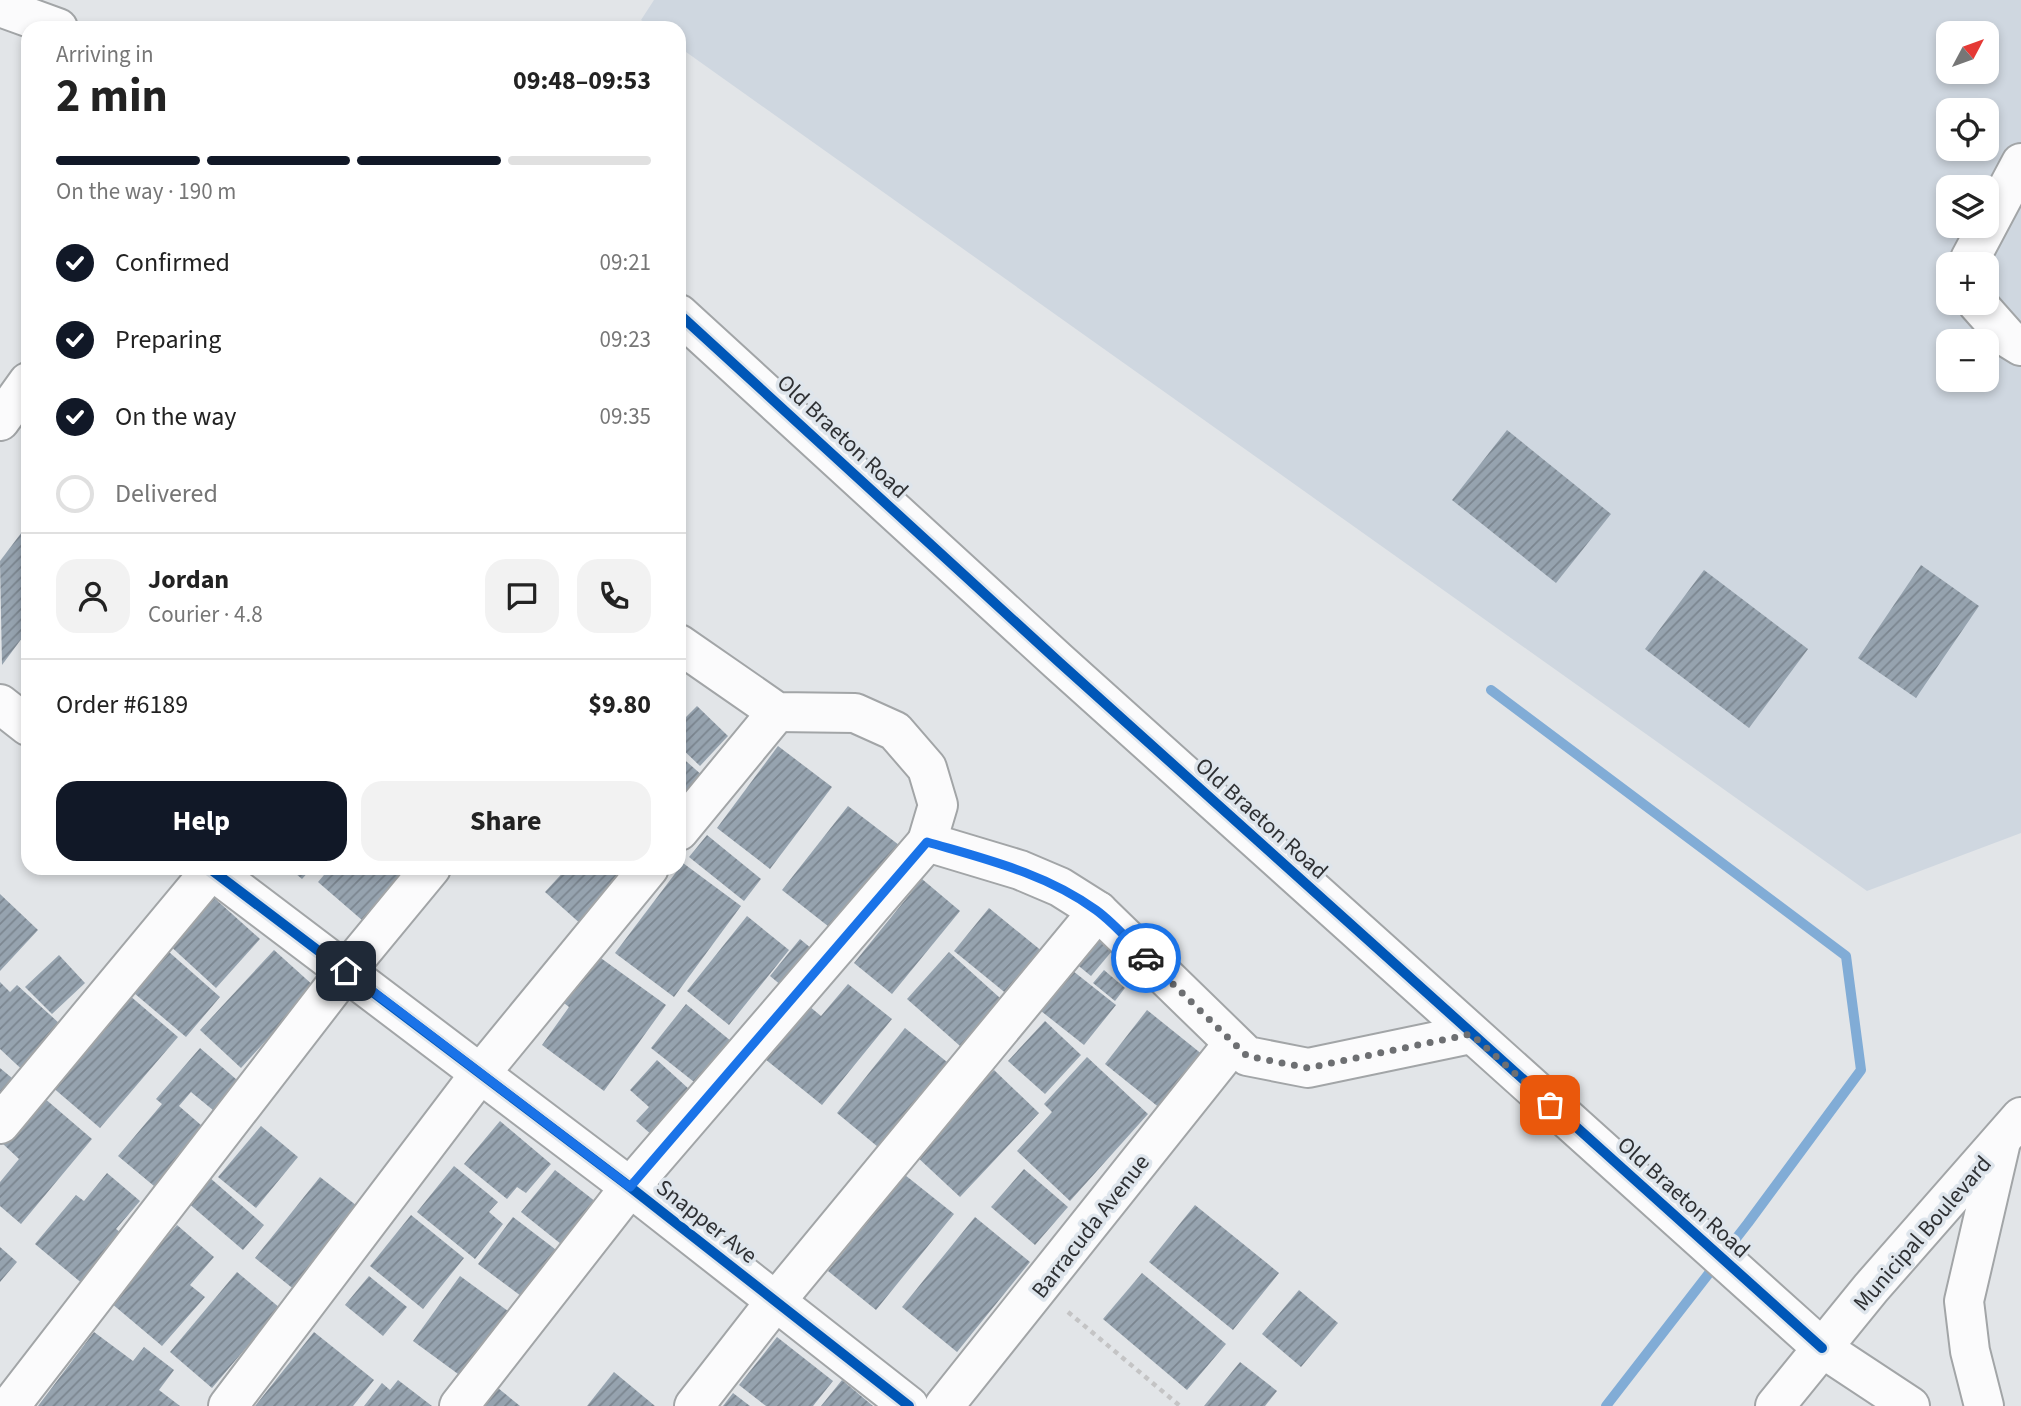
<!DOCTYPE html>
<html lang="en">
<head>
<meta charset="utf-8">
<style>
	:root { --surface:#fff; --page:#f2f2f2; --text:#222; --muted:#767676; --line:#e0e0e0; --accent:#111827 }
	body { margin:0; font-family:"Source Sans 3",sans-serif; background:var(--page); color:var(--text); height:100vh; display:flex; flex-direction:column; font-size:26px; white-space:nowrap }
	* { box-sizing:border-box; margin:0 }
	p { font-size:23px; color:var(--muted) }
	.icon { flex:none; width:38px; height:38px; fill:none; stroke:currentColor; stroke-width:2; stroke-linecap:round; stroke-linejoin:round }
	.map { position:relative; flex:1; overflow:hidden }
	.panel { position:absolute; left:21px; top:21px; width:665px; height:854px; display:flex; flex-direction:column; background:var(--surface); border-radius:21px; box-shadow:0 4px 10px #0003 }
	.panel>* { flex:none }
	.needle { width:46px; rotate:49deg }
	.fabs { position:absolute; left:1936px; top:21px; display:grid; gap:14px }
	.fabs a { display:grid; place-items:center; width:63px; height:63px; border-radius:14px; background:var(--surface); box-shadow:0 4px 10px #0003; font-size:35px }
	.pin { position:absolute; display:grid; place-items:center; width:60px; height:60px; color:#fff; margin:-30px; border-radius:14px; box-shadow:0 4px 10px #0006 }
	.courier { position:absolute; display:grid; place-items:center; width:70px; height:70px; margin:-35px; border:5px solid #1a73e8; border-radius:50%; background:#fff; color:#222; box-shadow:0 2px 9px #0007 }
	.head em { font-style:normal; font-weight:700 }
	.head div { display:flex; flex-direction:column-reverse }
	.head { display:flex; align-items:center; justify-content:space-between; height:119px; padding:0 35px }
	h1 { font-size:46px; font-weight:700; line-height:52px }
	.bar { display:grid; grid-template-columns:repeat(4,1fr); gap:10px 7px; align-content:center; height:84px; padding:0 35px }
	.bar i { height:9px; border-radius:5px; background:var(--line) }
	.bar .current { background:var(--accent) }
	.bar p { grid-column:span 4 }
	.line { display:flex; align-items:center; gap:18px; padding:0 35px; border-top:2px solid var(--line) }
	.line div { flex:1 }
	.round { display:grid; place-items:center; flex:none; width:74px; height:74px; border-radius:21px; background:var(--page) }
	ol { padding:0 35px; list-style:none }
	li { display:flex; align-items:center; gap:21px; height:77px }
	li p { margin-inline-start:auto }
	li .icon { padding:7px; border-radius:50%; background:var(--accent); color:#fff; stroke-width:4 }
	li:last-child { color:var(--muted) }
	li i { width:38px; height:38px; border:4px solid var(--line); border-radius:50% }
	.cta { display:flex; gap:14px; margin-top:auto; padding:14px 35px }
	.cta a { flex:1; height:80px; border-radius:21px; background:var(--accent); color:#fff; font-size:28px; font-weight:700; line-height:80px; text-align:center }
	.cta a+a { background:var(--page); color:var(--text) }
	.map>svg:first-child { display:block }
	.built { fill:#cfd7e0; fill-rule:evenodd }
	.lines { fill:none; stroke-linecap:round; stroke-linejoin:round }
	.stream { stroke:#81acd6; stroke-width:10 }
	.building { fill:url(#building-hatch) }
	.minor-casing { stroke:#a2a5a7; stroke-width:42 }
	.major-casing { stroke:#a2a5a7; stroke-width:42 }
	.path { stroke:#c4c4c5; stroke-width:4.5; stroke-dasharray:5 5; stroke-linecap:butt }
	.minor { stroke:#fbfbfc; stroke-width:38 }
	.major { stroke:#fbfbfc; stroke-width:38 }
	.cycleway-casing { stroke:#dee5ec; stroke-width:15 }
	.cycleway { stroke:#0057b8; stroke-width:10 }
	.done { stroke:#6d6f72; stroke-width:7; stroke-dasharray:0 12.6 }
	.route { stroke:#1a73e8; stroke-width:9 }
	.labels { text-anchor:middle; stroke-width:7; stroke-linejoin:round; paint-order:stroke }
	.street-label { font-size:23px; fill:#2e3033; stroke:#dee5ec }
</style>
</head>
<body>
<div class="map">
<svg width="2021" height="1406" viewBox="0 0 2021 1406">
	<defs>
		<pattern id="building-hatch" width="6" height="6" patternUnits="userSpaceOnUse" patternTransform="scale(1.75)"><rect width="6" height="6" fill="#96a3af"/><path d="M-1 1l2-2M0 6l6-6M5 7l2-2" fill="none" stroke="#7b858f"/></pattern>
	</defs>
	<rect width="100%" height="100%" fill="#e2e5e8"/>
	<path class="built" d="M 654,0 L 2021,0 L 2021,833 L 1867,891 L 679,47 L 679,28 L 653,28 L 641,20 ZM 1948,33 L 1986,33 L 1986,72 L 1948,72 ZM 1948,110 L 1986,110 L 1986,149 L 1948,149 ZM 1948,187 L 1986,187 L 1986,226 L 1948,226 ZM 1948,264 L 1986,264 L 1986,303 L 1948,303 ZM 1948,341 L 1986,341 L 1986,380 L 1948,380 Z"/>
	<g class="lines">
		<path class="stream" d="M 1491,690 L 1846,956 L 1861,1070 L 1748,1223 L 1606,1406"/>
	</g>
	<g class="building">
		<path d="M 1507,430 L 1611,514 L 1556,583 L 1452,500 Z"/>
		<path d="M 28,524 L 28,630 L 2,665 L 0,561 Z"/>
		<path d="M 1921,565 L 1979,606 L 1916,698 L 1858,658 Z"/>
		<path d="M 1704,570 L 1808,649 L 1749,728 L 1645,649 Z"/>
		<path d="M 697,706 L 728,736 L 700,766 L 679,746 L 679,724 Z"/>
		<path d="M 778,746 L 832,787 L 770,869 L 717,828 Z"/>
		<path d="M 679,755 L 703,776 L 679,804 Z"/>
		<path d="M 848,806 L 899,845 L 833,930 L 782,890 Z"/>
		<path d="M 707,835 L 761,879 L 744,901 L 689,857 Z"/>
		<path d="M 683,863 L 741,906 L 674,997 L 615,953 Z"/>
		<path d="M 289,868 L 312,868 L 302,879 Z"/>
		<path d="M 330,868 L 421,868 L 370,927 L 318,882 Z"/>
		<path d="M 567,868 L 618,868 L 627,876 L 583,926 L 545,892 Z"/>
		<path d="M 922,879 L 960,911 L 892,994 L 854,963 Z"/>
		<path d="M 0,894 L 38,930 L 0,971 Z"/>
		<path d="M 211,895 L 260,939 L 216,988 L 167,943 Z"/>
		<path d="M 989,908 L 1043,952 L 1008,995 L 954,951 Z"/>
		<path d="M 747,916 L 789,950 L 729,1025 L 687,991 Z"/>
		<path d="M 1089,933 L 1112,951 L 1091,976 L 1069,958 Z"/>
		<path d="M 800,939 L 812,949 L 782,986 L 770,976 Z"/>
		<path d="M 274,950 L 315,987 L 241,1068 L 200,1030 Z"/>
		<path d="M 169,952 L 220,997 L 186,1037 L 134,993 Z"/>
		<path d="M 949,952 L 1010,1007 L 968,1053 L 907,999 Z"/>
		<path d="M 59,955 L 85,983 L 52,1014 L 25,987 Z"/>
		<path d="M 598,956 L 666,1005 L 604,1091 L 542,1045 L 569,1007 L 564,1003 Z"/>
		<path d="M 1104,970 L 1125,988 L 1115,1001 L 1093,983 Z"/>
		<path d="M 1073,971 L 1116,1005 L 1084,1045 L 1041,1011 Z"/>
		<path d="M 0,982 L 10,992 L 17,985 L 70,1033 L 30,1077 L 0,1049 Z"/>
		<path d="M 848,984 L 892,1019 L 822,1105 L 765,1059 L 809,1006 L 821,1016 Z"/>
		<path d="M 129,995 L 178,1037 L 100,1128 L 51,1086 Z"/>
		<path d="M 686,1004 L 737,1046 L 703,1089 L 651,1048 Z"/>
		<path d="M 1147,1010 L 1203,1055 L 1161,1109 L 1105,1064 Z"/>
		<path d="M 1045,1021 L 1081,1055 L 1045,1094 L 1008,1061 Z"/>
		<path d="M 905,1028 L 947,1062 L 878,1147 L 837,1113 Z"/>
		<path d="M 200,1048 L 244,1086 L 219,1115 L 191,1092 L 179,1106 L 209,1132 L 160,1191 L 118,1156 L 162,1104 L 156,1099 Z"/>
		<path d="M 1087,1057 L 1148,1114 L 1070,1201 L 1017,1151 L 1052,1112 L 1044,1104 Z"/>
		<path d="M 657,1060 L 700,1099 L 661,1143 L 636,1121 L 649,1107 L 630,1090 Z"/>
		<path d="M 0,1068 L 24,1088 L 0,1117 Z"/>
		<path d="M 994,1070 L 1039,1113 L 960,1197 L 915,1155 Z"/>
		<path d="M 43,1097 L 92,1139 L 21,1224 L 0,1206 L 0,1182 L 19,1159 L 3,1144 Z"/>
		<path d="M 500,1121 L 551,1164 L 526,1193 L 517,1187 L 507,1199 L 464,1164 Z"/>
		<path d="M 261,1126 L 298,1157 L 256,1208 L 218,1177 Z"/>
		<path d="M 454,1166 L 498,1202 L 489,1212 L 503,1224 L 475,1259 L 417,1212 Z"/>
		<path d="M 1024,1169 L 1068,1207 L 1035,1245 L 991,1207 Z"/>
		<path d="M 555,1170 L 605,1209 L 571,1252 L 521,1212 Z"/>
		<path d="M 107,1173 L 140,1201 L 116,1229 L 125,1236 L 84,1285 L 35,1244 L 76,1195 L 84,1201 Z"/>
		<path d="M 905,1175 L 954,1214 L 876,1310 L 828,1271 Z"/>
		<path d="M 209,1177 L 264,1225 L 243,1250 L 187,1202 Z"/>
		<path d="M 320,1177 L 366,1213 L 301,1295 L 255,1258 Z"/>
		<path d="M 1195,1205 L 1279,1273 L 1233,1330 L 1149,1262 Z"/>
		<path d="M 411,1215 L 464,1258 L 423,1309 L 370,1266 Z"/>
		<path d="M 513,1217 L 568,1259 L 533,1305 L 478,1264 Z"/>
		<path d="M 975,1217 L 1030,1262 L 957,1352 L 902,1307 Z"/>
		<path d="M 177,1225 L 214,1257 L 190,1285 L 205,1297 L 162,1346 L 111,1303 Z"/>
		<path d="M 0,1247 L 17,1262 L 0,1282 Z"/>
		<path d="M 237,1272 L 280,1308 L 212,1388 L 170,1352 Z"/>
		<path d="M 1142,1273 L 1226,1344 L 1187,1390 L 1103,1319 Z"/>
		<path d="M 369,1276 L 407,1307 L 383,1336 L 345,1305 Z"/>
		<path d="M 460,1276 L 516,1317 L 469,1382 L 413,1341 Z"/>
		<path d="M 1299,1290 L 1338,1323 L 1301,1367 L 1262,1334 Z"/>
		<path d="M 94,1332 L 133,1361 L 144,1347 L 174,1370 L 159,1390 L 180,1406 L 38,1406 Z"/>
		<path d="M 314,1332 L 374,1380 L 353,1406 L 255,1406 Z"/>
		<path d="M 777,1337 L 833,1381 L 813,1406 L 766,1406 L 739,1385 Z"/>
		<path d="M 1240,1362 L 1277,1391 L 1265,1406 L 1204,1406 Z"/>
		<path d="M 614,1372 L 655,1406 L 587,1406 Z"/>
		<path d="M 398,1380 L 432,1406 L 364,1406 L 382,1383 L 390,1390 Z"/>
		<path d="M 842,1380 L 873,1406 L 821,1406 Z"/>
		<path d="M 493,1384 L 520,1406 L 475,1406 Z"/>
		<path d="M 733,1393 L 750,1406 L 723,1406 Z"/>
	</g>
	<g class="lines">
		<g class="minor-casing">
			<g id="minor">
				<path d="M 0,7 L 58,28"/>
				<path d="M 1970,264 L 1970,259 L 2021,163"/>
				<path d="M 1977,303 L 2008,338 L 2021,346"/>
				<path d="M 679,314 L 1059,662 L 1822,1348"/>
				<path d="M 0,421 L 28,382"/>
				<path d="M 679,644 L 777,712 L 855,713 L 895,731 L 927,768 L 938,805 L 927,842 L 1020,870 L 1060,887 L 1098,911 L 1247,1056 L 1308,1068 L 1471,1034"/>
				<path d="M 0,704 L 28,726"/>
				<path d="M 679,831 L 777,712"/>
				<path d="M 209,868 L 630,1187 L 909,1406"/>
				<path d="M 0,1124 L 213,868"/>
				<path d="M 10,1406 L 346,971 L 431,868"/>
				<path d="M 228,1406 L 479,1075 L 649,868"/>
				<path d="M 459,1406 L 630,1187 L 927,842"/>
				<path d="M 694,1406 L 775,1302 L 1098,911"/>
				<path d="M 944,1406 L 1233,1044"/>
			</g>
		</g>
		<g class="major-casing">
			<g id="major">
				<path d="M 1822,1348 L 1910,1406"/>
				<path d="M 1775,1406 L 1871,1288 L 2021,1117"/>
				<path d="M 1984,1406 L 1970,1351 L 1964,1301 L 2000,1146"/>
			</g>
		</g>
		<path class="path" d="M 1068,1312 L 1180,1406"/>
		<use href="#minor" class="minor"/>
		<use href="#major" class="major"/>
		<g class="cycleway-casing">
			<g id="cycleway">
				<path d="M 679,314 L 1059,662 L 1822,1348"/>
				<path d="M 209,868 L 630,1187 L 909,1406"/>
			</g>
		</g>
		<use href="#cycleway" class="cycleway"/>
	</g>
	<g class="lines">
		<path class="done" d="M 1146,958 L 1247,1056 L 1308,1068 L 1471,1034 L 1550,1105"/>
		<path class="route" d="M 346,971 L 630,1187 L 927,842 C 985,859 1045,873 1096,910 C 1114,923 1130,942 1146,958"/>
	</g>
	<g class="labels">
		<g class="street-label">
			<text transform="translate(843 436) rotate(43)" y="8">Old Braeton Road</text>
			<text transform="translate(1262 818) rotate(42)" y="8">Old Braeton Road</text>
			<text transform="translate(1684 1197) rotate(42)" y="8">Old Braeton Road</text>
			<text transform="translate(707 1221) rotate(38)" y="8">Snapper Ave</text>
			<text transform="translate(1090 1226) rotate(-52)" y="8">Barracuda Avenue</text>
			<text transform="translate(1922 1233) rotate(-49)" y="8">Municipal Boulevard</text>
		</g>
	</g>
</svg>
<div class="fabs">
<a><svg class="needle" viewBox="-14 -14 28 28"><path d="M0-13l5 13h-10z" fill="#e53935"/><path d="M0 13l5-13h-10z" fill="#767676"/></svg></a>
<a><svg class="icon" aria-label="locate" viewBox="0 0 24 24"><circle cx="12" cy="12" r="6"/><path d="M12 2v4M12 18v4M2 12h4M18 12h4"/></svg></a>
<a><svg class="icon" aria-label="layers" viewBox="0 0 24 24"><path d="M12 4l9 5-9 5-9-5zM3 14l9 5 9-5"/></svg></a>
<a>+</a>
<a>−</a>
</div>
<div class="pin" style="left:1550px;top:1105px;background:#ea580c"><svg class="icon" aria-label="bag" viewBox="0 0 24 24"><path d="M5 8h14l-1 12H6zM9 8a3 3 0 0 1 6 0"/></svg></div>
<div class="pin" style="left:346px;top:971px;background:#1f2937"><svg class="icon" aria-label="home" viewBox="0 0 24 24"><path d="M3 11l9-7 9 7M6 9v11h12V9"/></svg></div>
<div class="courier" style="left:1146px;top:958px"><svg class="icon" aria-label="car" viewBox="0 0 24 24"><path d="M5 17H2v-5l4-1 3-4h7l3 4 3 1v5h-3M9 17h6M6 11h13"/><circle cx="7" cy="17" r="2"/><circle cx="17" cy="17" r="2"/></svg></div>
<section class="panel">
<div class="head"><div><h1>2 min</h1><p>Arriving in</p></div><em>09:48–09:53</em></div>
<div class="bar"><i class="current"></i><i class="current"></i><i class="current"></i><i></i><p>On the way · 190 m</p></div>
<ol>
<li><svg class="icon" aria-label="check" viewBox="0 0 24 24"><path d="M5 12l5 5 9-10"/></svg>Confirmed<p>09:21</p></li>
<li><svg class="icon" aria-label="check" viewBox="0 0 24 24"><path d="M5 12l5 5 9-10"/></svg>Preparing<p>09:23</p></li>
<li><svg class="icon" aria-label="check" viewBox="0 0 24 24"><path d="M5 12l5 5 9-10"/></svg>On the way<p>09:35</p></li>
<li><i></i>Delivered</li>
</ol>
<div class="line" style="height:126px"><a class="round"><svg class="icon" aria-label="person" viewBox="0 0 24 24"><circle cx="12" cy="8" r="4"/><path d="M4 21q1-7 8-7t8 7"/></svg></a><div><b>Jordan</b><p>Courier · 4.8</p></div><a class="round"><svg class="icon" aria-label="chat" viewBox="0 0 24 24"><path d="M4 5h16v11H9l-5 4z"/></svg></a><a class="round"><svg class="icon" aria-label="phone" viewBox="0 0 24 24"><path d="M5 4h4l2 5-3 2q2 4 5 5l2-3 5 2v4C11 20 4 13 5 4z"/></svg></a></div>
<div class="line" style="height:91px"><div>Order #6189</div><b>$9.80</b></div>
<div class="cta"><a>Help</a><a>Share</a></div>
</section>
</div>
</body>
</html>
